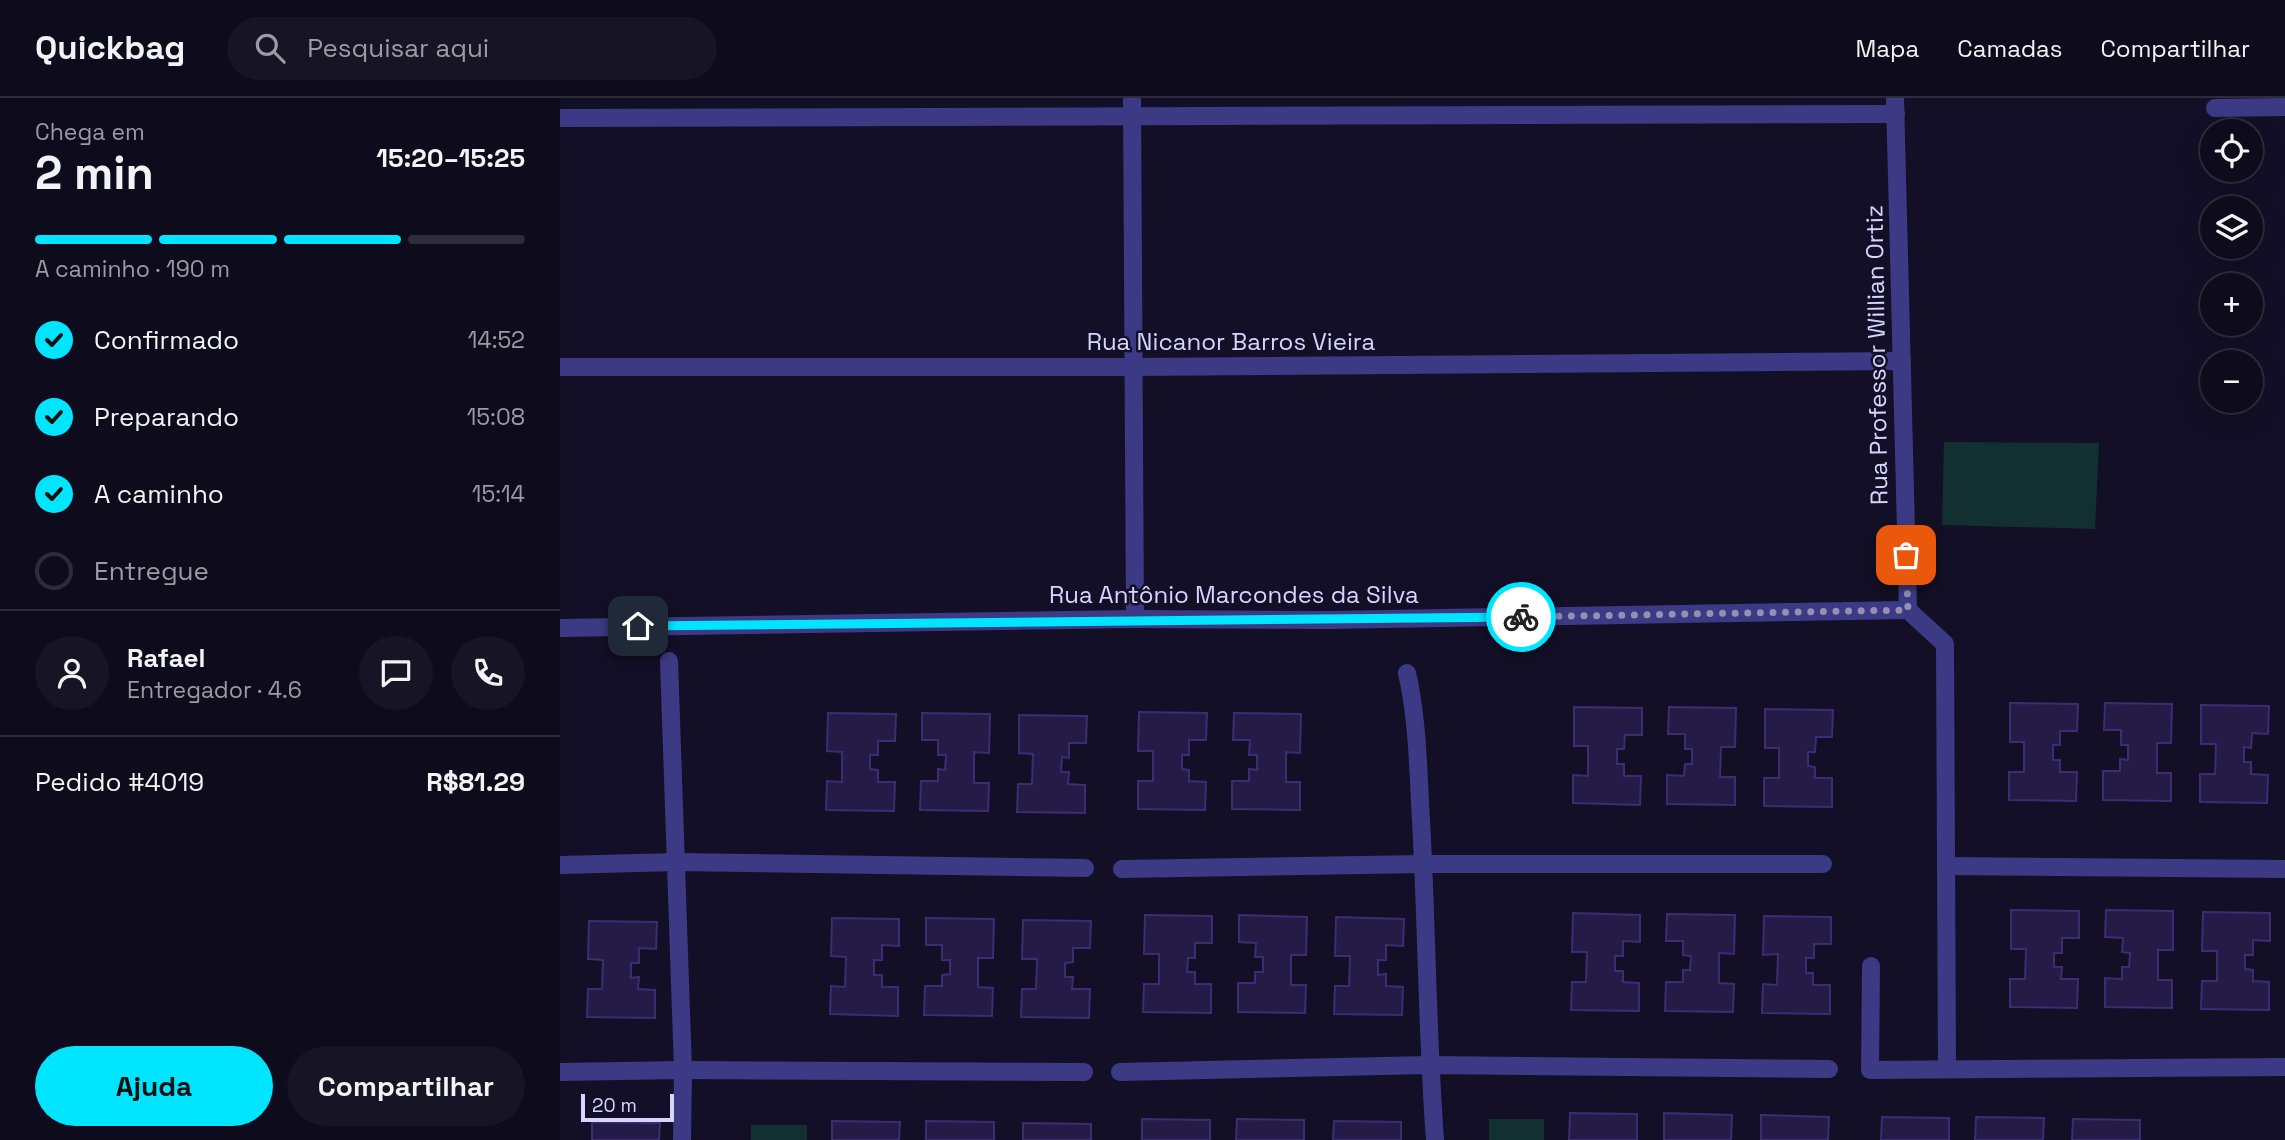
<!DOCTYPE html>
<html lang="pt">
<head>
<meta charset="utf-8">
<style>
	:root { --surface:#0e0b1c; --page:#171425; --text:#f1f3f6; --muted:#9b9ba3; --line:#2e2b3b; --accent:#00e5ff }
	body { margin:0; font-family:"Space Grotesk",sans-serif; background:var(--page); color:var(--text); height:100vh; display:flex; flex-direction:column; font-size:26px; white-space:nowrap }
	* { box-sizing:border-box; margin:0 }
	p { font-size:23px; color:var(--muted) }
	.icon { flex:none; width:38px; height:38px; fill:none; stroke:currentColor; stroke-width:2; stroke-linecap:round; stroke-linejoin:round }
	.map { position:relative; flex:1; overflow:hidden }
	.sheet { display:flex; flex-direction:column; background:var(--surface); width:560px }
	.sheet>* { flex:none }
	.buttons { position:absolute; left:1640px; top:21px; display:grid; gap:14px }
	.buttons a { display:grid; place-items:center; width:63px; height:63px; border-radius:50%; background:var(--surface); box-shadow:0 7px 28px #0002,0 0 0 2px var(--line); font-size:35px }
	.scale { position:absolute; left:21px; bottom:18px; width:93px; box-sizing:border-box; padding-left:7px; border:4px solid #d9d4ff; border-top:0; font-size:19px; line-height:24px; white-space:nowrap; color:#d9d4ff; -webkit-text-stroke:5px #130f26; paint-order:stroke }
	.pin { position:absolute; display:grid; place-items:center; width:60px; height:60px; color:#fff; margin:-30px; border-radius:14px; box-shadow:0 4px 10px #0006 }
	.courier { position:absolute; display:grid; place-items:center; width:70px; height:70px; margin:-35px; border:5px solid #00e5ff; border-radius:50%; background:#fff; color:#222; box-shadow:0 2px 9px #0007 }
	.summary em { font-style:normal; font-weight:700 }
	.summary div { display:flex; flex-direction:column-reverse }
	.summary { display:flex; align-items:center; justify-content:space-between; height:119px; padding:0 35px }
	h1 { font-size:46px; font-weight:700; line-height:52px }
	.bar { display:grid; grid-template-columns:repeat(4,1fr); gap:10px 7px; align-content:center; height:84px; padding:0 35px }
	.bar i { height:9px; border-radius:5px; background:var(--line) }
	.bar .active { background:var(--accent) }
	.bar p { grid-column:span 4 }
	.line { display:flex; align-items:center; gap:18px; padding:0 35px; border-top:2px solid var(--line) }
	.line div { flex:1 }
	.round { display:grid; place-items:center; flex:none; width:74px; height:74px; border-radius:37px; background:var(--page) }
	ol { padding:0 35px; list-style:none }
	li { display:flex; align-items:center; gap:21px; height:77px }
	li p { margin-inline-start:auto }
	li .icon { padding:7px; border-radius:50%; background:var(--accent); color:#111; stroke-width:4 }
	li:last-child { color:var(--muted) }
	li i { width:38px; height:38px; border:4px solid var(--line); border-radius:50% }
	.button { display:flex; gap:14px; margin-top:auto; padding:14px 35px }
	.button a { flex:1; height:80px; border-radius:42px; background:var(--accent); color:#111; font-size:28px; font-weight:700; line-height:80px; text-align:center }
	.button a+a { background:var(--page); color:var(--text) }
	header { display:flex; align-items:center; gap:42px; box-sizing:border-box; height:98px; padding:0 35px; background:var(--surface); border-bottom:2px solid var(--line) }
	header strong { font-size:33px }
	nav { display:flex; gap:38px; margin-inline-start:auto; font-size:24px }
	.search { width:490px; height:63px; background:var(--page); display:flex; align-items:center; gap:18px; box-sizing:border-box; padding:0 24px; border-radius:38px; color:var(--muted); font-size:26px }
	main { display:flex; flex:1; min-height:0 }
	.map>svg:first-child { display:block }
	.green { fill:#12302f }
	.building { fill:#241b47; stroke:#3b2d73; stroke-width:2 }
	.lines { fill:none; stroke-linecap:round; stroke-linejoin:round }
	.minor { stroke:#3d3a85; stroke-width:18 }
	.done { stroke:#948fb3; stroke-width:7; stroke-dasharray:0 12.6 }
	.route { stroke:#00e5ff; stroke-width:9 }
	.labels { text-anchor:middle; stroke-width:5; stroke-linejoin:round; paint-order:stroke }
	.street-label { font-size:24px; fill:#d9d4ff; stroke:#130f26 }
</style>
</head>
<body>
<header>
<strong>Quickbag</strong>
<div class="search"><svg class="icon" aria-label="search" viewBox="0 0 24 24"><circle cx="10" cy="10" r="6"/><path d="M15 15l6 6"/></svg>Pesquisar aqui</div>
<nav><a>Mapa</a><a>Camadas</a><a>Compartilhar</a></nav>
</header>
<main>
<section class="sheet">
<div class="summary"><div><h1>2 min</h1><p>Chega em</p></div><em>15:20–15:25</em></div>
<div class="bar"><i class="active"></i><i class="active"></i><i class="active"></i><i></i><p>A caminho · 190 m</p></div>
<ol>
<li><svg class="icon" aria-label="check" viewBox="0 0 24 24"><path d="M5 12l5 5 9-10"/></svg>Confirmado<p>14:52</p></li>
<li><svg class="icon" aria-label="check" viewBox="0 0 24 24"><path d="M5 12l5 5 9-10"/></svg>Preparando<p>15:08</p></li>
<li><svg class="icon" aria-label="check" viewBox="0 0 24 24"><path d="M5 12l5 5 9-10"/></svg>A caminho<p>15:14</p></li>
<li><i></i>Entregue</li>
</ol>
<div class="line" style="height:126px"><a class="round"><svg class="icon" aria-label="person" viewBox="0 0 24 24"><circle cx="12" cy="8" r="4"/><path d="M4 21q1-7 8-7t8 7"/></svg></a><div><b>Rafael</b><p>Entregador · 4.6</p></div><a class="round"><svg class="icon" aria-label="chat" viewBox="0 0 24 24"><path d="M4 5h16v11H9l-5 4z"/></svg></a><a class="round"><svg class="icon" aria-label="phone" viewBox="0 0 24 24"><path d="M5 4h4l2 5-3 2q2 4 5 5l2-3 5 2v4C11 20 4 13 5 4z"/></svg></a></div>
<div class="line" style="height:91px"><div>Pedido #4019</div><b>R$81.29</b></div>
<div class="button"><a>Ajuda</a><a>Compartilhar</a></div>
</section>
<div class="map">
<svg width="1725" height="1042" viewBox="0 0 1725 1042">
	<rect width="100%" height="100%" fill="#130f26"/>
	<g class="green">
		<path d="M 1384,344 L 1539,345 L 1535,431 L 1382,427 Z"/>
		<rect x="929" y="1021" width="55" height="21"/>
		<rect x="191" y="1027" width="56" height="15"/>
	</g>
	<g class="building">
		<path d="M 1450,605 L 1518,606 L 1517,633 L 1500,633 L 1500,647 L 1493,647 L 1493,662 L 1500,662 L 1500,674 L 1517,674 L 1516,703 L 1449,702 L 1449,674 L 1464,674 L 1464,644 L 1450,644 Z"/>
		<path d="M 1545,605 L 1612,606 L 1611,645 L 1597,645 L 1597,675 L 1611,675 L 1611,703 L 1543,702 L 1543,673 L 1560,673 L 1560,661 L 1568,662 L 1568,647 L 1561,647 L 1561,632 L 1544,632 Z"/>
		<path d="M 1641,607 L 1709,608 L 1708,636 L 1692,635 L 1691,650 L 1684,649 L 1684,664 L 1691,664 L 1691,676 L 1708,677 L 1707,705 L 1640,704 L 1640,676 L 1655,676 L 1656,646 L 1641,646 Z"/>
		<path d="M 1014,609 L 1082,610 L 1082,637 L 1065,637 L 1064,651 L 1057,651 L 1057,666 L 1064,666 L 1064,678 L 1081,678 L 1080,707 L 1013,705 L 1013,677 L 1028,678 L 1028,648 L 1014,648 Z"/>
		<path d="M 1109,609 L 1176,610 L 1175,649 L 1161,649 L 1160,679 L 1175,679 L 1175,707 L 1107,706 L 1107,677 L 1124,678 L 1125,666 L 1132,666 L 1132,651 L 1125,651 L 1125,636 L 1108,636 Z"/>
		<path d="M 1205,611 L 1273,612 L 1272,639 L 1256,639 L 1255,654 L 1248,654 L 1248,668 L 1255,669 L 1255,680 L 1272,680 L 1272,709 L 1204,708 L 1204,680 L 1219,680 L 1219,650 L 1205,650 Z"/>
		<path d="M 579,614 L 647,615 L 646,642 L 629,642 L 629,657 L 622,657 L 622,671 L 629,672 L 629,683 L 646,684 L 645,712 L 578,711 L 578,683 L 593,683 L 593,653 L 578,653 Z"/>
		<path d="M 268,615 L 336,616 L 335,643 L 318,643 L 318,657 L 310,657 L 310,671 L 318,672 L 318,684 L 335,684 L 334,713 L 266,712 L 267,683 L 282,684 L 282,654 L 267,653 Z"/>
		<path d="M 362,615 L 430,616 L 429,655 L 414,654 L 414,685 L 429,685 L 428,713 L 360,712 L 361,683 L 378,683 L 378,671 L 385,672 L 386,657 L 378,657 L 378,642 L 362,642 Z"/>
		<path d="M 674,615 L 741,616 L 740,655 L 726,654 L 726,684 L 740,684 L 740,712 L 672,711 L 672,683 L 689,683 L 689,671 L 697,672 L 697,657 L 689,657 L 690,642 L 673,642 Z"/>
		<path d="M 459,617 L 527,618 L 526,645 L 509,645 L 509,660 L 502,659 L 501,674 L 509,674 L 508,686 L 525,687 L 525,715 L 457,714 L 458,686 L 472,686 L 473,656 L 459,655 Z"/>
		<path d="M 1451,812 L 1519,813 L 1519,840 L 1502,840 L 1502,855 L 1494,855 L 1494,869 L 1502,869 L 1501,881 L 1518,881 L 1517,910 L 1450,909 L 1450,881 L 1465,881 L 1466,851 L 1451,851 Z"/>
		<path d="M 1546,812 L 1613,813 L 1613,852 L 1598,852 L 1598,882 L 1612,882 L 1612,910 L 1545,909 L 1545,880 L 1562,881 L 1562,869 L 1569,869 L 1570,855 L 1562,854 L 1563,840 L 1545,839 Z"/>
		<path d="M 1643,814 L 1710,815 L 1710,843 L 1693,842 L 1693,857 L 1685,857 L 1685,871 L 1693,872 L 1693,883 L 1709,884 L 1709,912 L 1641,911 L 1642,883 L 1657,883 L 1657,853 L 1642,853 Z"/>
		<path d="M 1013,815 L 1080,817 L 1080,844 L 1063,843 L 1063,858 L 1055,858 L 1055,873 L 1063,873 L 1063,884 L 1079,885 L 1079,913 L 1011,912 L 1012,884 L 1026,884 L 1027,854 L 1012,854 Z"/>
		<path d="M 1107,816 L 1175,817 L 1174,856 L 1159,855 L 1159,885 L 1174,886 L 1173,914 L 1105,913 L 1106,884 L 1123,884 L 1123,872 L 1130,872 L 1131,858 L 1123,857 L 1123,843 L 1106,843 Z"/>
		<path d="M 585,817 L 652,818 L 652,845 L 635,845 L 635,860 L 628,860 L 627,874 L 635,874 L 635,886 L 651,886 L 651,915 L 583,914 L 584,886 L 599,886 L 599,856 L 584,856 Z"/>
		<path d="M 679,817 L 747,819 L 746,857 L 731,857 L 731,887 L 746,887 L 745,915 L 678,914 L 678,885 L 695,885 L 695,874 L 703,874 L 703,859 L 695,859 L 696,845 L 679,844 Z"/>
		<path d="M 1204,818 L 1271,819 L 1271,846 L 1254,846 L 1254,860 L 1246,860 L 1246,875 L 1253,875 L 1253,887 L 1270,887 L 1270,916 L 1202,915 L 1203,886 L 1217,887 L 1218,856 L 1203,857 Z"/>
		<path d="M 776,819 L 844,821 L 843,848 L 826,847 L 826,862 L 818,862 L 818,877 L 826,876 L 826,888 L 843,889 L 842,917 L 774,916 L 775,888 L 789,888 L 790,858 L 775,858 Z"/>
		<path d="M 272,820 L 339,821 L 339,848 L 322,847 L 322,862 L 314,862 L 314,877 L 322,877 L 322,889 L 338,889 L 338,918 L 270,916 L 271,888 L 285,889 L 286,859 L 271,858 Z"/>
		<path d="M 366,820 L 434,821 L 433,860 L 418,860 L 418,889 L 433,890 L 432,918 L 364,917 L 365,888 L 382,888 L 382,877 L 390,876 L 390,862 L 382,862 L 382,847 L 366,847 Z"/>
		<path d="M 463,822 L 531,823 L 530,850 L 513,850 L 513,864 L 505,865 L 505,879 L 513,879 L 512,891 L 530,891 L 529,920 L 461,919 L 462,891 L 476,891 L 477,861 L 462,861 Z"/>
		<path d="M 29,823 L 97,824 L 96,851 L 79,850 L 79,865 L 71,865 L 71,880 L 79,879 L 78,891 L 95,892 L 95,920 L 27,919 L 28,891 L 42,891 L 43,862 L 28,861 Z"/>
		<path d="M 1010,1015 L 1077,1016 L 1077,1042 L 1009,1042 Z"/>
		<path d="M 1104,1015 L 1172,1017 L 1171,1042 L 1104,1042 Z"/>
		<path d="M 1201,1017 L 1269,1019 L 1268,1042 L 1201,1042 Z"/>
		<path d="M 1322,1019 L 1389,1020 L 1389,1042 L 1321,1042 Z"/>
		<path d="M 1416,1019 L 1484,1020 L 1483,1042 L 1415,1042 Z"/>
		<path d="M 582,1021 L 650,1022 L 650,1042 L 582,1042 Z"/>
		<path d="M 677,1021 L 744,1022 L 744,1042 L 676,1042 Z"/>
		<path d="M 1513,1021 L 1580,1022 L 1580,1042 L 1512,1042 Z"/>
		<path d="M 272,1023 L 340,1024 L 339,1042 L 272,1042 Z"/>
		<path d="M 366,1023 L 434,1024 L 434,1042 L 366,1042 Z"/>
		<path d="M 774,1023 L 841,1024 L 841,1042 L 773,1042 Z"/>
		<path d="M 32,1024 L 100,1025 L 99,1042 L 32,1042 Z"/>
		<path d="M 463,1025 L 531,1026 L 531,1042 L 463,1042 Z"/>
	</g>
	<g class="lines">
		<g class="minor">
			<path d="M 572,0 L 575,521"/>
			<path d="M 1335,0 L 1348,512"/>
			<path d="M 1655,10 L 1725,9"/>
			<path d="M 0,20 L 1336,16"/>
			<path d="M 0,269 L 573,269 L 1342,263"/>
			<path d="M 1348,512 L 1385,546 L 1387,971"/>
			<path d="M 0,530 L 575,521 L 769,522 L 1348,512"/>
			<path d="M 109,563 L 123,972 L 122,1042"/>
			<path d="M 847,575 C 858,623 858,673 861,723 C 867,829 867,936 875,1042"/>
			<path d="M 0,767 L 117,764 L 525,770"/>
			<path d="M 1386,768 L 1725,771"/>
			<path d="M 562,771 L 863,766 L 1263,766"/>
			<path d="M 1311,868 L 1310,972 L 1725,969"/>
			<path d="M 0,974 L 123,972 L 524,974"/>
			<path d="M 560,974 L 869,967 L 1269,971"/>
		</g>
	</g>
	<g class="lines">
		<path class="done" d="M 961,519 L 1348,512 L 1346,457"/>
		<path class="route" d="M 78,528 L 961,519"/>
	</g>
	<g class="labels">
		<g class="street-label">
			<text x="671" y="252">Rua Nicanor Barros Vieira</text>
			<text transform="translate(1317 257) rotate(-91)" y="8">Rua Professor Willian Ortiz</text>
			<text x="674" y="505">Rua Antônio Marcondes da Silva</text>
		</g>
	</g>
</svg>
<div class="buttons">
<a><svg class="icon" aria-label="locate" viewBox="0 0 24 24"><circle cx="12" cy="12" r="6"/><path d="M12 2v4M12 18v4M2 12h4M18 12h4"/></svg></a>
<a><svg class="icon" aria-label="layers" viewBox="0 0 24 24"><path d="M12 4l9 5-9 5-9-5zM3 14l9 5 9-5"/></svg></a>
<a>+</a>
<a>−</a>
</div>
<div class="scale">20 m</div>
<div class="pin" style="left:1346px;top:457px;background:#ea580c"><svg class="icon" aria-label="bag" viewBox="0 0 24 24"><path d="M5 8h14l-1 12H6zM9 8a3 3 0 0 1 6 0"/></svg></div>
<div class="pin" style="left:78px;top:528px;background:#1f2937"><svg class="icon" aria-label="home" viewBox="0 0 24 24"><path d="M3 11l9-7 9 7M6 9v11h12V9"/></svg></div>
<div class="courier" style="left:961px;top:519px"><svg class="icon" aria-label="bike" viewBox="0 0 24 24"><circle cx="6" cy="16" r="4"/><circle cx="18" cy="16" r="4"/><path d="M6 16l4-8h5l3 8M10 8l3 8H6M13 5h3"/></svg></div>
</div>
</main>
</body>
</html>
